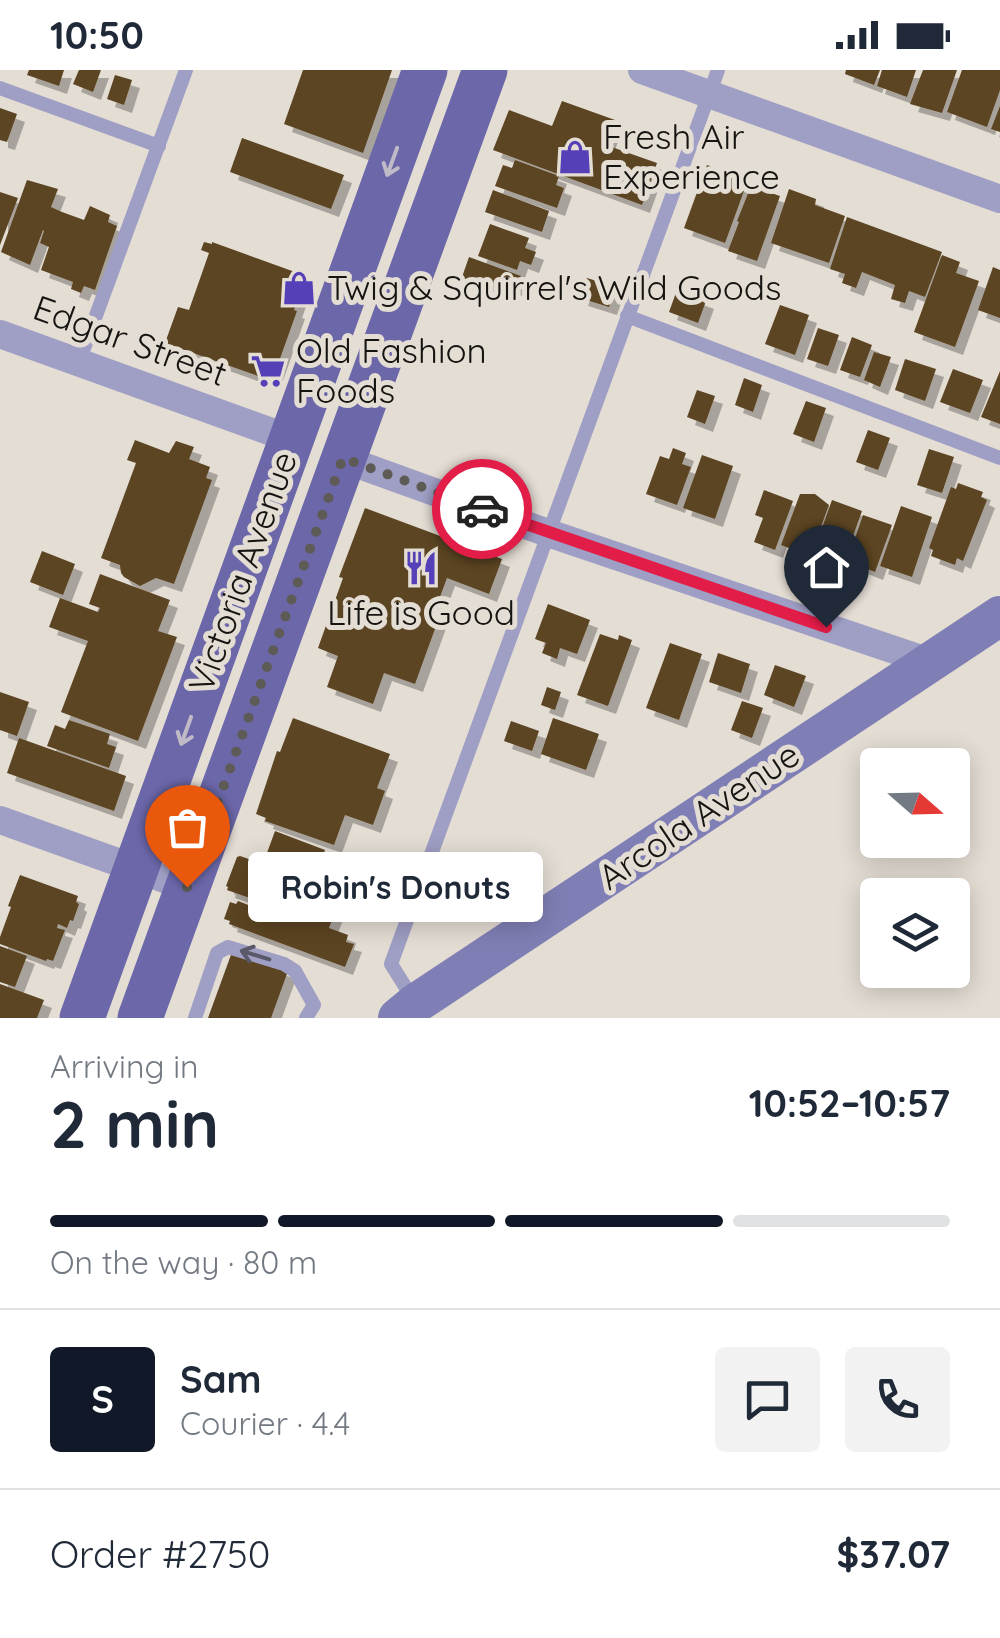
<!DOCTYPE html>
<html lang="en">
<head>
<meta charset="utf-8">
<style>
	:root { --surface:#fff; --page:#f2f2f3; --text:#1f2937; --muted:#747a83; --line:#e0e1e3; --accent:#111827 }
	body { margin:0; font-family:Quicksand,sans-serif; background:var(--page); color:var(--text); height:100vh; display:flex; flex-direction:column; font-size:38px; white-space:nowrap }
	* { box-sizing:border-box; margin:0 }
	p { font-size:32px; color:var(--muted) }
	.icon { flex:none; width:55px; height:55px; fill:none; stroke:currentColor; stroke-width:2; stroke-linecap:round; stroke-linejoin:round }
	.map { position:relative; height:948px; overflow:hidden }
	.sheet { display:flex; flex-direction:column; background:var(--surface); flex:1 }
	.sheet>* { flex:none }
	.needle { width:65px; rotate:110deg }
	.tools { position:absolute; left:860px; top:678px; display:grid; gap:20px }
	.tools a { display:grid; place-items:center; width:110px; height:110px; border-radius:10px; background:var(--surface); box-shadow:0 5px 25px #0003; font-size:50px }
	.pin { position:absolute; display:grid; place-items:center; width:85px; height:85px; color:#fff; margin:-102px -42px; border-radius:50% 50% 50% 0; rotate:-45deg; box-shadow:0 0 10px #0007 }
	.pin .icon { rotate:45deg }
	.courier { position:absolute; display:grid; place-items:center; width:100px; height:100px; margin:-50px; border:8px solid #e11d48; border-radius:50%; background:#fff; color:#222; box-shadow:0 2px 12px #0007 }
	.bubble { position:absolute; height:70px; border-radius:10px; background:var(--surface); box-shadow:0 5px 25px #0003; font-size:32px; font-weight:800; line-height:70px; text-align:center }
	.head em { font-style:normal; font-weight:800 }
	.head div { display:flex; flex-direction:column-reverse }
	.head { display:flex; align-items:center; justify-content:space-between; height:170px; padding:0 50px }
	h1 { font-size:65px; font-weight:800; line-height:75px }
	.bar { display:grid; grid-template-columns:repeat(4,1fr); gap:15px 10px; align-content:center; height:120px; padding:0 50px }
	.bar i { height:12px; border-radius:8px; background:var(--line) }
	.bar .on { background:var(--accent) }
	.bar p { grid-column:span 4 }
	.line { display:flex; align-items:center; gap:25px; padding:0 50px; border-top:2px solid var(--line) }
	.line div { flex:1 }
	.round { display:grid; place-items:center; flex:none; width:105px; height:105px; border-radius:10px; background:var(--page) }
	.status { display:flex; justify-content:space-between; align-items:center; height:70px; padding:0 50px; background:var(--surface); direction:ltr }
	.status svg { height:28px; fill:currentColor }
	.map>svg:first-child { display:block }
	.building { fill:#5c4422; filter:url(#shadow) }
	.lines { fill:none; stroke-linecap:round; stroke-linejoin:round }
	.lane { stroke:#9f9ec4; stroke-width:14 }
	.street { stroke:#9f9ec4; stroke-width:28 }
	.secondary { stroke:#807fb5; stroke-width:40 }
	.primary { stroke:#6b67a9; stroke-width:45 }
	.oneway { stroke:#c0bac7 }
	.oneway2 { stroke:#5a596a }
	.done { stroke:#5e5a55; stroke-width:10; stroke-dasharray:0 18 }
	.route { stroke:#e11d48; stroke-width:12 }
	.labels { text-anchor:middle; stroke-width:10; stroke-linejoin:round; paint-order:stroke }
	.poi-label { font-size:35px; fill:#161411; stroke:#e4ddd4; text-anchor:start }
	.street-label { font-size:35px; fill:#161411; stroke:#e4ddd4 }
</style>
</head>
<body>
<div class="status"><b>10:50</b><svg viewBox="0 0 49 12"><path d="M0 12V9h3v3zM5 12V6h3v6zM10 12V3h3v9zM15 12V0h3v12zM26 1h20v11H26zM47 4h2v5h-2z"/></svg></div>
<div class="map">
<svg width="1000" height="948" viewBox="0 0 1000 948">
	<defs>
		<filter id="shadow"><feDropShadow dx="8" dy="8" stdDeviation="0" flood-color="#0004"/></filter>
	</defs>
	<rect width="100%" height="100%" fill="#e4ddd4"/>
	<g class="building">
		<path d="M 29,0 L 64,0 L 59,16 L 27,5 Z"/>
		<path d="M 79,0 L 101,0 L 93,22 L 73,14 Z"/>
		<path d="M 303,0 L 392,0 L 363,83 L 284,54 Z"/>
		<path d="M 846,0 L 880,0 L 874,15 L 845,4 Z"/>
		<path d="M 882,0 L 916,0 L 907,27 L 877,16 Z"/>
		<path d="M 923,0 L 957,0 L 942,43 L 910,34 Z"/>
		<path d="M 962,0 L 1000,0 L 1000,20 L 987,57 L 947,42 Z"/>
		<path d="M 115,5 L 132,10 L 124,35 L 107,29 Z"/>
		<path d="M 562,31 L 615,50 L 606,75 L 657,93 L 642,135 L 493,80 L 509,40 L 552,56 Z"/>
		<path d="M 1000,36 L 1000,62 L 991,59 Z"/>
		<path d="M 0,38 L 17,44 L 7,72 L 0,70 Z"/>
		<path d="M 242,68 L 344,105 L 331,139 L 230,102 Z"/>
		<path d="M 515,90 L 559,106 L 556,115 L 564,118 L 557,138 L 495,116 L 503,95 L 512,98 Z"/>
		<path d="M 707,95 L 748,110 L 725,173 L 684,158 Z"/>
		<path d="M 27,110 L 58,119 L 51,137 L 62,142 L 84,150 L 90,136 L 110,145 L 108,152 L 117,156 L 95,220 L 84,216 L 81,223 L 71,219 L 73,212 L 41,200 L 49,177 L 40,173 L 44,161 L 43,160 L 30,195 L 1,182 Z"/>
		<path d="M 751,116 L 780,126 L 757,191 L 728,181 L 739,152 L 737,151 Z"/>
		<path d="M 789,119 L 816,129 L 815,135 L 845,146 L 829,193 L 771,173 Z"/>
		<path d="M 493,120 L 549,141 L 542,162 L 485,142 Z"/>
		<path d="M 0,122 L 18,128 L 0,175 Z"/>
		<path d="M 847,147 L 942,182 L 925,227 L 909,221 L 905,233 L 891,229 L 895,215 L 862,202 L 856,218 L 842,213 L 845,204 L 830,199 Z"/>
		<path d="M 490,154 L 529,168 L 525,178 L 536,182 L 531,195 L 520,191 L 517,200 L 478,186 Z"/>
		<path d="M 204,172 L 212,174 L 212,172 L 306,206 L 294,240 L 297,241 L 272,311 L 165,273 L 178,237 L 189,240 L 209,183 L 201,180 Z"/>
		<path d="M 942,185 L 960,192 L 956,203 L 979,211 L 955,277 L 914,262 Z"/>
		<path d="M 469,187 L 521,206 L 517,219 L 508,216 L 505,226 L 461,210 Z"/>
		<path d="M 993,197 L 1000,200 L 1000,248 L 978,240 Z"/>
		<path d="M 587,208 L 616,217 L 609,237 L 580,228 Z"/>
		<path d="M 677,220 L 706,231 L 698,253 L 669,242 Z"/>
		<path d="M 780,235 L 809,245 L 795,285 L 765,274 Z"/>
		<path d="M 818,258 L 839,265 L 828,296 L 807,289 Z"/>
		<path d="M 852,267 L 872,275 L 860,307 L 840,300 Z"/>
		<path d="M 874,282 L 891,287 L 880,317 L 864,310 Z"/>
		<path d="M 905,289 L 936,299 L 925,331 L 895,320 Z"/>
		<path d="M 953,299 L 983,310 L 970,343 L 940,332 Z"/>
		<path d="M 1000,301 L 1000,354 L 981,347 Z"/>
		<path d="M 744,308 L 762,315 L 753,342 L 735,335 Z"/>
		<path d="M 697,320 L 715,326 L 705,354 L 687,347 Z"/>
		<path d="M 806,331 L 826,338 L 814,372 L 793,364 Z"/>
		<path d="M 868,360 L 890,368 L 878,400 L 856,392 Z"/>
		<path d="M 135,370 L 169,383 L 176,371 L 194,377 L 189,389 L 210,397 L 206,408 L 212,410 L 174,514 L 156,508 L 140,516 L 124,507 L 121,503 L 120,495 L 101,488 L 136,393 L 127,390 Z"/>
		<path d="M 673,378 L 686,383 L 682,394 L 691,397 L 677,435 L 646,424 L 660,386 L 669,389 Z"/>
		<path d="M 929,379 L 954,387 L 942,423 L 917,415 Z"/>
		<path d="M 702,385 L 733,396 L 715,449 L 683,438 Z"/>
		<path d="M 958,413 L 983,422 L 981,427 L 987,430 L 963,491 L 957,488 L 955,495 L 931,486 L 933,480 L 929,478 L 951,417 L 956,419 Z"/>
		<path d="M 764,420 L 793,431 L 775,480 L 754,472 L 763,448 L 755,445 Z"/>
		<path d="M 800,424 L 815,424 L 829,435 L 810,486 L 781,475 Z"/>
		<path d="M 832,430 L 862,441 L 843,494 L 813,483 Z"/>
		<path d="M 901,436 L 932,447 L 912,507 L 880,496 Z"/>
		<path d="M 365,438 L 502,489 L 489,524 L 447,508 L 434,543 L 440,545 L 415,614 L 384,603 L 373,634 L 327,617 L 338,586 L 318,578 L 343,508 L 339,507 Z"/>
		<path d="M 863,445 L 892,455 L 875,502 L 847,491 Z"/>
		<path d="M 42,481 L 75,494 L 63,525 L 30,512 Z"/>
		<path d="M 100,504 L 170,530 L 158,561 L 177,567 L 138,671 L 61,642 L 88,571 L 49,557 L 60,528 L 98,542 L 100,538 L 89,534 Z"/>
		<path d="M 548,534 L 590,550 L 577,584 L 560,578 L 557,589 L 542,583 L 546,573 L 535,569 Z"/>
		<path d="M 600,564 L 618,570 L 619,565 L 632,570 L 608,636 L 577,625 Z"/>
		<path d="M 670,573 L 702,584 L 679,650 L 646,638 Z"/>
		<path d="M 718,583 L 750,594 L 741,623 L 709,612 Z"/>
		<path d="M 775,595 L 806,606 L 794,637 L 764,625 Z"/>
		<path d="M 547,617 L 561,622 L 555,640 L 541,635 Z"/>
		<path d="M 0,622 L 29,632 L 17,666 L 0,660 Z"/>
		<path d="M 742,631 L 763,638 L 752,668 L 731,660 Z"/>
		<path d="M 293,648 L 390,684 L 377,718 L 385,721 L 373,755 L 345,745 L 334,775 L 265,751 L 266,748 L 256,744 L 277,681 L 280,682 Z"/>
		<path d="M 553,648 L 599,664 L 586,700 L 541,684 Z"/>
		<path d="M 69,650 L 110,664 L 107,674 L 116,677 L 109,698 L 47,676 L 55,655 L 65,659 Z"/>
		<path d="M 511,651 L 539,661 L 532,681 L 504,671 Z"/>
		<path d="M 19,668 L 126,706 L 114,741 L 7,703 Z"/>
		<path d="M 275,761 L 325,780 L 322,789 L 333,793 L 328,808 L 316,804 L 313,812 L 342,823 L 329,858 L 348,865 L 346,872 L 354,874 L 345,897 L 229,854 L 230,851 L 224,849 L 230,832 L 236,834 L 238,831 L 289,851 L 292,843 L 227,820 L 228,817 L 226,816 L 237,787 L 240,786 L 263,794 Z"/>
		<path d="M 376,799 L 406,809 L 398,830 L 369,819 Z"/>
		<path d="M 20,805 L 78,826 L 76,832 L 79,834 L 73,851 L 70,850 L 67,858 L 58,854 L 57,858 L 65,860 L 53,891 L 47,889 L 46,891 L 0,874 L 0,867 L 11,837 L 8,836 Z"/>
		<path d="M 0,876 L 27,886 L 15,917 L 0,912 Z"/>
		<path d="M 232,882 L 288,901 L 271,948 L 208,948 Z"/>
		<path d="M 0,914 L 44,930 L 37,948 L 0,948 Z"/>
	</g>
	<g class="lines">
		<g class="lane">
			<path d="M 0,18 L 159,76"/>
			<path d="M 627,246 L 1000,388"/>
			<path d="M 79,292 L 186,0"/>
			<path d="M 413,929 L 391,894 L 718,0"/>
			<path d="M 195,948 L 217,883 L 228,877 L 284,894 L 295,901 L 314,935 L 306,948"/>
		</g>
		<g class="street">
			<path d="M 642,0 L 1000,129"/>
			<path d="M 0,264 L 291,369"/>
			<path d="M 343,389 L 548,463 L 930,592"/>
			<path d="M 0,750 L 187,817"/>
		</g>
		<path class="secondary" d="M 398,948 L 415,934 L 1000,546"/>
		<g class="primary">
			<path d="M 82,948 L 425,0"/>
			<path d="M 140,948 L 485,0"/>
		</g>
	</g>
	<defs><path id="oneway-shaft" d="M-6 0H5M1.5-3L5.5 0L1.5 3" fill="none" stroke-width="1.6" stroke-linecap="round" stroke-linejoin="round" transform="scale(2.5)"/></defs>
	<g class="oneway">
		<use href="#oneway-shaft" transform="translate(392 92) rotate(110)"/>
		<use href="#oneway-shaft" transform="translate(186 661) rotate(110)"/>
	</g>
	<use class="oneway2" href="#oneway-shaft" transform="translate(255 885) rotate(-163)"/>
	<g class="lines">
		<path class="done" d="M 187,817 L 343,388 L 482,439"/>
		<path class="route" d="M 482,439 L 826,557"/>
	</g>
	<defs>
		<g id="shop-bare" transform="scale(2.7)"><path d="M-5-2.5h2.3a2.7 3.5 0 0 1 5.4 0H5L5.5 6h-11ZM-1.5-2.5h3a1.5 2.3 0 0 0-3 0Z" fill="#5540b8" stroke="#e4ddd4" stroke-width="2.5" paint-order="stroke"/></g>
		<g id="supermarket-bare" transform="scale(2.7)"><path d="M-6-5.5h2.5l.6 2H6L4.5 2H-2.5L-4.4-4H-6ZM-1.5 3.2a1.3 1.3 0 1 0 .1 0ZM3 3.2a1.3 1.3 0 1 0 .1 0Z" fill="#5540b8" stroke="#e4ddd4" stroke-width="2.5" paint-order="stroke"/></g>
		<g id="restaurant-bare" transform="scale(2.7)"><path d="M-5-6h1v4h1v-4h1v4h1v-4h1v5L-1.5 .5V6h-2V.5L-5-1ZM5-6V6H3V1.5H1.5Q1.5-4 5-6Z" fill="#5540b8" stroke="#e4ddd4" stroke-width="2.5" paint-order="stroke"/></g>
	</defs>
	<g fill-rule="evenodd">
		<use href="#shop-bare" x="575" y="87"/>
		<use href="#shop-bare" x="299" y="218"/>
		<use href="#supermarket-bare" x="268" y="301"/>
		<use href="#restaurant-bare" x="421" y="498"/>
	</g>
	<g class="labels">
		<g class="poi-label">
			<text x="603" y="79">Fresh Air<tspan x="603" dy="40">Experience</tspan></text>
			<text x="327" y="230">Twig &amp; Squirrel's Wild Goods</text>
			<text x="296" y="293">Old Fashion<tspan x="296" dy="40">Foods</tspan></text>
			<text x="421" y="555" text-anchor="middle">Life is Good</text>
		</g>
		<g class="street-label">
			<text transform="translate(130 271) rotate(20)" y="12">Edgar Street</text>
			<text transform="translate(243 502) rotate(-70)" y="12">Victoria Avenue</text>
			<text transform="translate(699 746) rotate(-34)" y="12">Arcola Avenue</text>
		</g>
	</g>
</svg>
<div class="tools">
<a><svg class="needle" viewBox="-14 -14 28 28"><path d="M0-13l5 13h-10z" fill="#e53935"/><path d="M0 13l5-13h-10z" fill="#747a83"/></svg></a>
<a><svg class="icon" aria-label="layers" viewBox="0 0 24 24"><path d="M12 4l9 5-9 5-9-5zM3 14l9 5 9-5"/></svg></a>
</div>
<div class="pin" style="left:187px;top:817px;background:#ea580c"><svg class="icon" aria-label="bag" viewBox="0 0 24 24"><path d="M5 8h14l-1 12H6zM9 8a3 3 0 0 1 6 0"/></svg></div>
<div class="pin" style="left:826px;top:557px;background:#1f2937"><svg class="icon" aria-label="home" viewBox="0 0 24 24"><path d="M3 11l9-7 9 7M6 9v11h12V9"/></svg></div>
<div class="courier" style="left:482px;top:439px"><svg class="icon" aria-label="car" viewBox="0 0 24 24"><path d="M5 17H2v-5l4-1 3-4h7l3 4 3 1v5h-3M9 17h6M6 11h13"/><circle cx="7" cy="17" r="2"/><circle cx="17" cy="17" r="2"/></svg></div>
<div class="bubble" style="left:248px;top:782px;width:295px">Robin's Donuts</div>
</div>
<section class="sheet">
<div class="head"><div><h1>2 min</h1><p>Arriving in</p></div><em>10:52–10:57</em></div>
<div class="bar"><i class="on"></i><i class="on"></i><i class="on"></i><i></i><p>On the way · 80 m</p></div>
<div class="line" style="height:180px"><b class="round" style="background:var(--accent);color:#fff">S</b><div><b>Sam</b><p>Courier · 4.4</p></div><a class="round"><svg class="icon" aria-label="chat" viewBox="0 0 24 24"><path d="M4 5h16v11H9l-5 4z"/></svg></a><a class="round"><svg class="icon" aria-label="phone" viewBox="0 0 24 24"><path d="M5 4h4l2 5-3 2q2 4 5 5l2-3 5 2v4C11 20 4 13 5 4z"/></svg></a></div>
<div class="line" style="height:130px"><div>Order #2750</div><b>$37.07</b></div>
</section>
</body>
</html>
